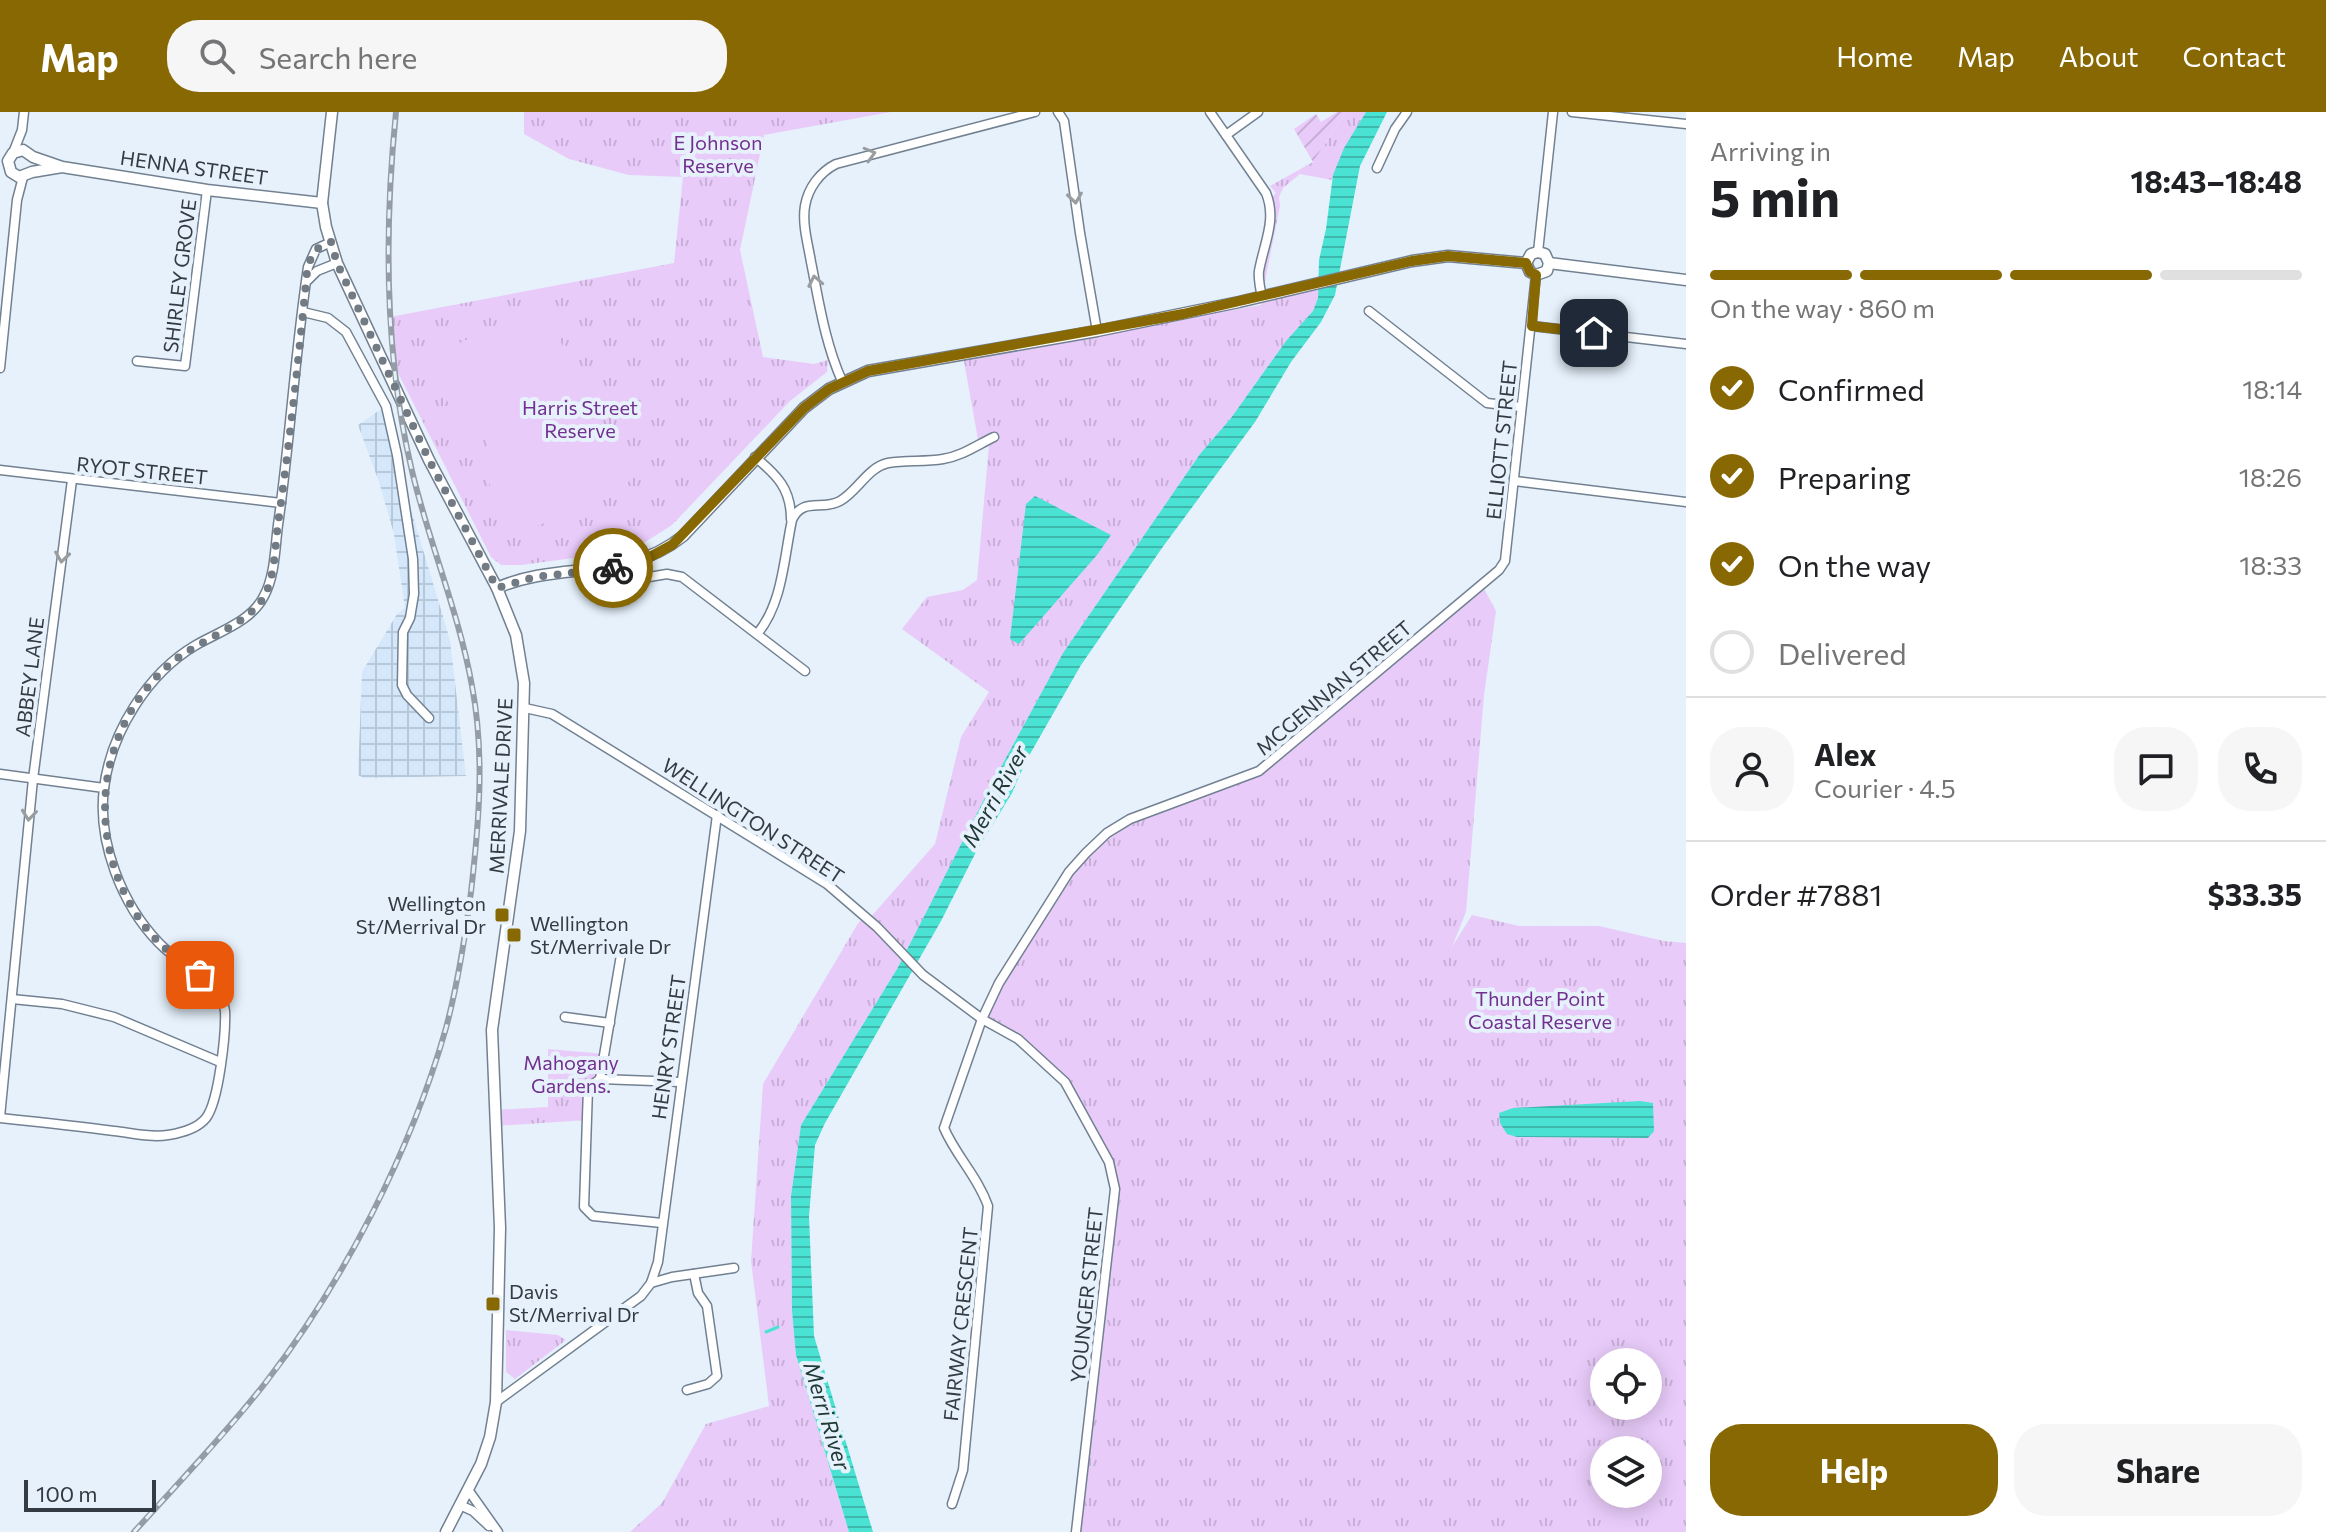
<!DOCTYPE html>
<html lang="en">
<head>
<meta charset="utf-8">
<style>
	:root { --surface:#fff; --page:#f6f6f6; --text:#202124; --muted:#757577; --line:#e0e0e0; --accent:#876803 }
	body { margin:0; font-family:Commissioner,sans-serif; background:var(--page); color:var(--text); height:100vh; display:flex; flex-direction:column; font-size:30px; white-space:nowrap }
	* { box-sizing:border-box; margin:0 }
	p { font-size:26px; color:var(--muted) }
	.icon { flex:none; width:44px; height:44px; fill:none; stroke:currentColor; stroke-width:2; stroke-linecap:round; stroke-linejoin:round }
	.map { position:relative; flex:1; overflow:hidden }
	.details { display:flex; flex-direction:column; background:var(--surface); width:640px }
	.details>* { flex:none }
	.buttons { position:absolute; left:1590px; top:1236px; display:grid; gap:16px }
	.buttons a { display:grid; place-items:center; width:72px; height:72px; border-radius:50%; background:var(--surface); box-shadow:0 4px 20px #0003; font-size:40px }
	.scale { position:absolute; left:24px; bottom:20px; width:132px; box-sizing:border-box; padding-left:8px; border:4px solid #343b42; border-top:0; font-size:22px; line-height:28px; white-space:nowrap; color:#343b42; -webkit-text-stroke:6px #e6f1fc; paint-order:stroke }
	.pin { position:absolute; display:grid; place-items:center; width:68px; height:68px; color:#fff; margin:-34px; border-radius:16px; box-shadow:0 4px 12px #0006 }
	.courier { position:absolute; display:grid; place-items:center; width:80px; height:80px; margin:-40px; border:6px solid #876803; border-radius:50%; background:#fff; color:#222; box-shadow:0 2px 10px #0007 }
	.headline em { font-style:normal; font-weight:700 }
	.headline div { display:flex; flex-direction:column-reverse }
	.headline { display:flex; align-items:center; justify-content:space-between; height:136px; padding:0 24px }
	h1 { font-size:52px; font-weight:700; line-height:60px }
	.bar { display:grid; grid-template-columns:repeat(4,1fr); gap:12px 8px; align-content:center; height:96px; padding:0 24px }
	.bar i { height:10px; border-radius:6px; background:var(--line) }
	.bar .active { background:var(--accent) }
	.bar p { grid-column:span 4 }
	.line { display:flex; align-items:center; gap:20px; padding:0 24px; border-top:2px solid var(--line) }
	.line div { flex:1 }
	.round { display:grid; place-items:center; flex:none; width:84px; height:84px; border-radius:32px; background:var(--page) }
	ol { padding:0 24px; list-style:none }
	li { display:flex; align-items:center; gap:24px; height:88px }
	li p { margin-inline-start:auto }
	li .icon { padding:8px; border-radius:50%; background:var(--accent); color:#fff; stroke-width:4 }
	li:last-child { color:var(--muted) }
	li i { width:44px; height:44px; border:4px solid var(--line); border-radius:50% }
	.action { display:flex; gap:16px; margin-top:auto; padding:16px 24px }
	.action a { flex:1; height:92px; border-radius:32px; background:var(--accent); color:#fff; font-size:32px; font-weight:700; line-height:92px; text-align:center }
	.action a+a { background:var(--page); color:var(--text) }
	header { display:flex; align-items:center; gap:48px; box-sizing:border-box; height:112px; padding:0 40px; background:var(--accent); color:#fff }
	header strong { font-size:38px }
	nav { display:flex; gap:44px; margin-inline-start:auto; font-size:28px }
	.search { width:560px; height:72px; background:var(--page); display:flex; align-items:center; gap:20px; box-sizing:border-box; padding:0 28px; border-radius:32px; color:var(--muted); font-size:30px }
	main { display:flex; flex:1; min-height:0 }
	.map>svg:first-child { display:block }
	.industrial { fill:url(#industrial-grid) }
	.grass { fill:url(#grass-tufts); fill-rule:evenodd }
	.garden { fill:url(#garden-furrows) }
	.pitch { fill:#e8cbf9 }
	.water { fill:url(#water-rules) }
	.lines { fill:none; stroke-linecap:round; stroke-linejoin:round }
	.stream { stroke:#4ae2d2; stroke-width:3 }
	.minor-casing { stroke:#728191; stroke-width:11 }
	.tertiary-casing { stroke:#728191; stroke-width:13 }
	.minor { stroke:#fff; stroke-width:8 }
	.tertiary { stroke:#fff; stroke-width:10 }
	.rail-casing { stroke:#949da6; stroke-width:6 }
	.rail { stroke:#e6f1fc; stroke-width:3; stroke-dasharray:9; stroke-linecap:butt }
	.oneway { stroke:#9a9da0 }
	.done { stroke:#727b83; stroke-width:8; stroke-dasharray:0 14.4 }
	.route { stroke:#876803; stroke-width:10 }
	.poi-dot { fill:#876803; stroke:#e6f1fc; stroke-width:3 }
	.labels { text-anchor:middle; stroke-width:8; stroke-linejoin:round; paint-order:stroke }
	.park-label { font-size:20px; fill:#72308f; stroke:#e6f1fc }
	.street-label { font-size:20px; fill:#343b42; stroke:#e6f1fc }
	.poi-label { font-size:20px; fill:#343b42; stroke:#e6f1fc; text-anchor:start }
	.water-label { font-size:22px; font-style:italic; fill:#203935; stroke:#e6f1fc }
</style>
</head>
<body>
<header>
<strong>Map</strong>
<div class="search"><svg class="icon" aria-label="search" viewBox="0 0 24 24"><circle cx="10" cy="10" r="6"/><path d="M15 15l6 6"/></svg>Search here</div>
<nav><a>Home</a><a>Map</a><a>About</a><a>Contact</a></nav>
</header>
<main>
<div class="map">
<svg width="1686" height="1420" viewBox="0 0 1686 1420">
	<defs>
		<pattern id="industrial-grid" width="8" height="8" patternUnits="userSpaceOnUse" patternTransform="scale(2)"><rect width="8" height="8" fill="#d5e8fb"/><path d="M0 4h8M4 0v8" fill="none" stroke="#b7c8d8"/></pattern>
		<pattern id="grass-tufts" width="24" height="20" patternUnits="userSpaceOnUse" patternTransform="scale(2)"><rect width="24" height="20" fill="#e8cbf9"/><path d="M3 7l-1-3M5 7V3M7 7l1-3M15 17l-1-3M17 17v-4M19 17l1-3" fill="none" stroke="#c8afd7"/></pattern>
		<pattern id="garden-furrows" width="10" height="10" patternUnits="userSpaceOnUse" patternTransform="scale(2)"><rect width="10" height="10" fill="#e8cbf9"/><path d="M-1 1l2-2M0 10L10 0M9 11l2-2" fill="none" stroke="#c8afd7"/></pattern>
		<pattern id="water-rules" width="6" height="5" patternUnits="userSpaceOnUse" patternTransform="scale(2)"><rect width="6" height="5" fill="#4ae2d2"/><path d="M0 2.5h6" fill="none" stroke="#3eb8ac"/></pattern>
	</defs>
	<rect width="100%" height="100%" fill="#e6f1fc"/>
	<path class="industrial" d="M 381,297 L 450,528 L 466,664 L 364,666 L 358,663 L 362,560 L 397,502 L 405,496 L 394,422 L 379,370 L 358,313 Z"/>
	<g class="grass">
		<path d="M 524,0 L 891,0 L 764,23 L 740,138 L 763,245 L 814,252 L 828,248 L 827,260 L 790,289 L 672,413 L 639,434 L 618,440 L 521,453 L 501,453 L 491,445 L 397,259 L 390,205 L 674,151 L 683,65 L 629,63 L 569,47 L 524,22 Z"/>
		<path d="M 1346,0 L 1366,0 L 1344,37 L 1332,68 L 1300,62 L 1283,76 L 1279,85 L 1280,94 L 1262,184 L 1318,170 L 1318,186 L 1313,199 L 1286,229 L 1231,306 L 1200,342 L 1063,541 L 995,666 L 897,857 L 801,1013 L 791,1084 L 792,1199 L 796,1243 L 849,1420 L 630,1420 L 662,1391 L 706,1312 L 769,1294 L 751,1149 L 763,972 L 857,813 L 864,804 L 869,807 L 935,732 L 961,625 L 989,580 L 902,517 L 927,485 L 963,478 L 977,468 L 989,333 L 979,333 L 963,244 L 1261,193 C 1258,158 1266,123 1269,88 L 1276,81 L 1270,74 L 1313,50 Z"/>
		<path d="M 1482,473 L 1496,499 L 1484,583 L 1466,800 L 1452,835 L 1472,803 L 1519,814 L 1599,814 L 1664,829 L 1686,831 L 1686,1420 L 1076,1420 L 1113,1104 L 1109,1050 L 1065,970 L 1018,927 L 982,907 L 999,871 L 1086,741 L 1130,707 L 1259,659 ZM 1604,1250 L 1648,1250 L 1648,1294 L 1604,1294 ZM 1604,1338 L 1648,1338 L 1648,1382 L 1604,1382 Z"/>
		<path d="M 548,937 L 605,942 L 600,967 L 588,976 L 587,1008 L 495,1014 L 494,998 L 548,995 Z"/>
		<path d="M 506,1218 L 558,1223 L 566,1228 L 515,1267 L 506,1260 Z"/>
	</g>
	<path class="garden" d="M 1337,0 L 1346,0 L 1313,50 L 1294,17 L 1316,2 L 1321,10 Z"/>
	<path class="pitch" d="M 542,191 L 582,274 L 568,281 L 575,293 L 590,286 L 630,369 L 515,425 L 475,342 L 488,336 L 483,323 L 467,330 L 427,247 Z"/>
	<g class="water">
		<path d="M 1366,0 L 1387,0 L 1360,54 L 1335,183 L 1321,210 L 1291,250 L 1255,310 L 1162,436 L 1081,553 L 1026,649 L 1012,681 L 976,740 L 941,809 L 825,1011 L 815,1033 L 809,1104 L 814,1224 L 873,1420 L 849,1420 L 796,1243 L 792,1199 L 791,1084 L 801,1013 L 897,857 L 995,666 L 1063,541 L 1200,342 L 1231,306 L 1286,229 L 1313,199 L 1318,186 L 1319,148 L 1326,117 L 1333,63 L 1344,36 Z"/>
		<path d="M 1035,384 L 1111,423 L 1097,443 L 1019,532 L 1010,527 L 1026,392 Z"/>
		<path d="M 1640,989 L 1653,991 L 1654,1019 L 1648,1026 L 1517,1025 L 1507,1022 L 1500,1011 L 1499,1001 L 1513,996 Z"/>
	</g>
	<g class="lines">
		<path class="stream" d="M 766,1220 L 778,1215"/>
		<g class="minor-casing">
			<g id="minor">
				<path d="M 1058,0 L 1064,9 L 1080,121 L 1097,219"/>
				<path d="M 1210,0 L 1266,81 C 1277,108 1264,131 1259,159 C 1258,167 1260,176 1262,185"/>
				<path d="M 1572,0 L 1686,12"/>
				<path d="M 1226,23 L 1258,0"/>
				<path d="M 13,41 L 22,18 L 24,0"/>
				<path d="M 1377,56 L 1395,17 L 1407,0"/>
				<path d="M 1538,140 L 1553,0"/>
				<path d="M 308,168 L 317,159 L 337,151"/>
				<path d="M 1369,199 L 1487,291 L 1521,295"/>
				<path d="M 303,200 L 328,206 L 346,220 L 386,294 L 397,343 L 413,447 L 414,482 L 410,506 L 403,520 L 402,573 L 407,583 L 429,606"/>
				<path d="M 1532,214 L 1686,232"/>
				<path d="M 137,249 L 185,254 L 207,78"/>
				<path d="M 0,256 L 17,88 L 23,65"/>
				<path d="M 842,269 C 825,231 819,190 811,150 C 808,132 802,112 805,94 C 808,76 820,60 836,52 L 1035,0"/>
				<path d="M 755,345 C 777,363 791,377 791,407"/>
				<path d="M 0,358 L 281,391"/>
				<path d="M 1515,369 L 1686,390"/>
				<path d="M 585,459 L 587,470 L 595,474 L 667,462 L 682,465 L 805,559"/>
				<path d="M 758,521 C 783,490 784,445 792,408 C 802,385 822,399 840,389 C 857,380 868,355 888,351 C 906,348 925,350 943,347 C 962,344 977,333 994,325"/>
				<path d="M 525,596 L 552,602 L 827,772 L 877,815 L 923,863 L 982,907 L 1018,927 L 1065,970 L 1109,1050 L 1115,1077 L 1076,1420"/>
				<path d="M 0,662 L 104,676"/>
				<path d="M 12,887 L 62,892 L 114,905 L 220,950"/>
				<path d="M 565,905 L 610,911"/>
				<path d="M 600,967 L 621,843"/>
				<path d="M 0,1005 L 33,667 L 72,368"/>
				<path d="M 0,1006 C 38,1010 76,1014 114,1019 C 132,1021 151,1026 168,1023 C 181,1021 198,1016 206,1006 C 219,989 226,921 225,899 C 224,891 220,883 215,877 C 200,859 176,849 159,831 C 122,793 97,730 104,676 C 111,620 148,561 196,533 C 220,519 251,510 264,484 C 275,464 275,436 278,413 C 290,328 295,241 308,155 L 316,137 L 331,130"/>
				<path d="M 662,1111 L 593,1104 L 584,1095 L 588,976 L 600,967 L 680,970"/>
				<path d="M 651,1171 L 658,1150 L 717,703"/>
				<path d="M 687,1278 L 708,1272 L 717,1264 L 707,1194 L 698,1181 L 694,1162"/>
				<path d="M 496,1290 L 641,1184 L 651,1171 L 672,1165 L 734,1156"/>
				<path d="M 469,1379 L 498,1420"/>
				<path d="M 952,1392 L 963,1358 L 988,1094 C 978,1065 956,1044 944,1016 L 982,907 L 999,871 L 1069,760 L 1086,741 L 1107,721 L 1130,707 L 1259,659 L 1499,458 L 1505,449 L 1536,163"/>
				<path d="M 462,1394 L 473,1399 L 489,1414"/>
			</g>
		</g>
		<g class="tertiary-casing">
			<g id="tertiary">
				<path d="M 332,0 L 322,91 L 326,115 L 337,151 L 429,348 L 497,476 L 516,523 L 524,571 L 520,719 L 492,918 L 500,1116 L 496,1290 L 490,1325 L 481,1352 L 446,1420"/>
				<path d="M 62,55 L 32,60 L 19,65 L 11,60 L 8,49 L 13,41 L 23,38 L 33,45 L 62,55 L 207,78 L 322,91"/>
				<path d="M 1526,151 L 1530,160 L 1536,163 L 1547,159 L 1549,151"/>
				<path d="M 1526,151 L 1531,142 L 1538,140 L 1545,142 L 1549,151"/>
				<path d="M 1549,151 L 1686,168"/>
				<path d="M 497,476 C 560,448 625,471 683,424 L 804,296 L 829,277 L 868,259 L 1097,219 L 1239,190 L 1412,149 L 1448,144 L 1526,151"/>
			</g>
		</g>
		<use href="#minor" class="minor"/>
		<use href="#tertiary" class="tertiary"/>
		<g class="rail-casing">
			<path id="rail" d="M 134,1420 C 178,1371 225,1323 266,1270 C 344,1169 411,1039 446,916 C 458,871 465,826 471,780 C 479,710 485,643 472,574 C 459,501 429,431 412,359 C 384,242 384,119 396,0"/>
		</g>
		<use href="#rail" class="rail"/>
	</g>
	<defs><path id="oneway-chevron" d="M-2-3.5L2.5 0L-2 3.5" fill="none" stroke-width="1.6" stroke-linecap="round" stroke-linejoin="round" transform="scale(2)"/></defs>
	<g class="oneway">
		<use href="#oneway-chevron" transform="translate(870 42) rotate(-16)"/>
		<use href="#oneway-chevron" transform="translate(1075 86) rotate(82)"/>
		<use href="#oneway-chevron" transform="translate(815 169) rotate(-101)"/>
		<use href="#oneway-chevron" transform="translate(62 445) rotate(98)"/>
		<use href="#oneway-chevron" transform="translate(29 703) rotate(96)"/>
	</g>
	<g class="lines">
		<path class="done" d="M 200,863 C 180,849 161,835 146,816 C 84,736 93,620 169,553 C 196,529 250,513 265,483 C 275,463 275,434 278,412 C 290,328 299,244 307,160 C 310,145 315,134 331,130 L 337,151 L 429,348 L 497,476 L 535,465 L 613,456"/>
		<path class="route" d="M 613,456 L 650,445 L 672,433 L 804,296 L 829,277 L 868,259 L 1183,202 L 1412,149 L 1448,144 L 1526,151 L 1530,160 L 1536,163 L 1532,214 L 1594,221"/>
	</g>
	<g class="poi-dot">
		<rect x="494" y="795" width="16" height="16" rx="4"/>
		<rect x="506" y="815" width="16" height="16" rx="4"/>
		<rect x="485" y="1184" width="16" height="16" rx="4"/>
	</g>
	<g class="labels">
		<g class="park-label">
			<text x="718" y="38">E Johnson<tspan x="718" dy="23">Reserve</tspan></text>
			<text x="580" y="303">Harris Street<tspan x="580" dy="23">Reserve</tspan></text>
			<text x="1540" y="894">Thunder Point<tspan x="1540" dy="23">Coastal Reserve</tspan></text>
			<text x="571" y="958">Mahogany<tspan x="571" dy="23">Gardens.</tspan></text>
		</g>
		<g class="street-label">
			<text transform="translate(194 56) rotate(8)" y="7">HENNA STREET</text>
			<text transform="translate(180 164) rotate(-83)" y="7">SHIRLEY GROVE</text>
			<text transform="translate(1502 328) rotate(-84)" y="7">ELLIOTT STREET</text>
			<text transform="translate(142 359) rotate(6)" y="7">RYOT STREET</text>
			<text transform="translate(30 565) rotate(-83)" y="7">ABBEY LANE</text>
			<text transform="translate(1334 576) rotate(-40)" y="7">MCGENNAN STREET</text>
			<text transform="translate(501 674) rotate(-87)" y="7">MERRIVALE DRIVE</text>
			<text transform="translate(753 709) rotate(33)" y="7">WELLINGTON STREET</text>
			<text transform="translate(669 935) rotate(-82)" y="7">HENRY STREET</text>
			<text transform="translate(1087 1183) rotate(-84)" y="7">YOUNGER STREET</text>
			<text transform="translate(961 1212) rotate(-84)" y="7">FAIRWAY CRESCENT</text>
		</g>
		<g class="poi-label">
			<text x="486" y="799" text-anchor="end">Wellington<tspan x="486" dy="23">St/Merrival Dr</tspan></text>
			<text x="530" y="819">Wellington<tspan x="530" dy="23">St/Merrivale Dr</tspan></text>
			<text x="509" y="1187">Davis<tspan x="509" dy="23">St/Merrival Dr</tspan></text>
		</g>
		<g class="water-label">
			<text transform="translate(995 684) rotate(-61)" y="8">Merri River</text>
			<text transform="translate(827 1304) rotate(73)" y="8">Merri River</text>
		</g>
	</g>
</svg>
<div class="buttons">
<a><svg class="icon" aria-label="locate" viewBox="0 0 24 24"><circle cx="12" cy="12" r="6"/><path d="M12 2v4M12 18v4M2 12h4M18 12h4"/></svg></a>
<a><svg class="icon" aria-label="layers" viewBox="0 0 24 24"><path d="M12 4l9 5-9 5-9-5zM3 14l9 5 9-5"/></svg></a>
</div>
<div class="scale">100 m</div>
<div class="pin" style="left:200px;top:863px;background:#ea580c"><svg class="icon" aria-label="bag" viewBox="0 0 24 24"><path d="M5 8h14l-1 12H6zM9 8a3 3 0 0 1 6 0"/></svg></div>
<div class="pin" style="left:1594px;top:221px;background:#1f2937"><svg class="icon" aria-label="home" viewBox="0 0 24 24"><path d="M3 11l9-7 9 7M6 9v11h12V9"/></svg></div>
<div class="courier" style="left:613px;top:456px"><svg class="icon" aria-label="bike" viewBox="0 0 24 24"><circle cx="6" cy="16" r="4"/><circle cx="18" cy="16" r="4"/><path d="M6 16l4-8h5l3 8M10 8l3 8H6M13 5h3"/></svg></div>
</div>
<section class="details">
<div class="headline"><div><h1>5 min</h1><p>Arriving in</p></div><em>18:43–18:48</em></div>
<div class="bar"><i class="active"></i><i class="active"></i><i class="active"></i><i></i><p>On the way · 860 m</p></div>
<ol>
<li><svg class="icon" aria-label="check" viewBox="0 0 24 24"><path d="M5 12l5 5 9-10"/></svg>Confirmed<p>18:14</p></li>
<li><svg class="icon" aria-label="check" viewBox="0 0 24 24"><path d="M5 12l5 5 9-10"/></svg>Preparing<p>18:26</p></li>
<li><svg class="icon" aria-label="check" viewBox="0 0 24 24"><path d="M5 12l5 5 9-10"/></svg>On the way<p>18:33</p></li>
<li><i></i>Delivered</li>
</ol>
<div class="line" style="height:144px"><a class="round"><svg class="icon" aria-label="person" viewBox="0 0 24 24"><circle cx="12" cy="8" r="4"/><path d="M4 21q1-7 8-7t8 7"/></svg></a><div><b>Alex</b><p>Courier · 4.5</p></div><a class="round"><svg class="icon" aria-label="chat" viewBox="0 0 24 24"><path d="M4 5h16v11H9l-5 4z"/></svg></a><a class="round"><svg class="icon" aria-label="phone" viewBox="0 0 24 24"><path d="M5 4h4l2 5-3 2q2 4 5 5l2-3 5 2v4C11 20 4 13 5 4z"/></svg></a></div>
<div class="line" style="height:104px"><div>Order #7881</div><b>$33.35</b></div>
<div class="action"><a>Help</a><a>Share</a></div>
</section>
</main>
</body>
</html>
